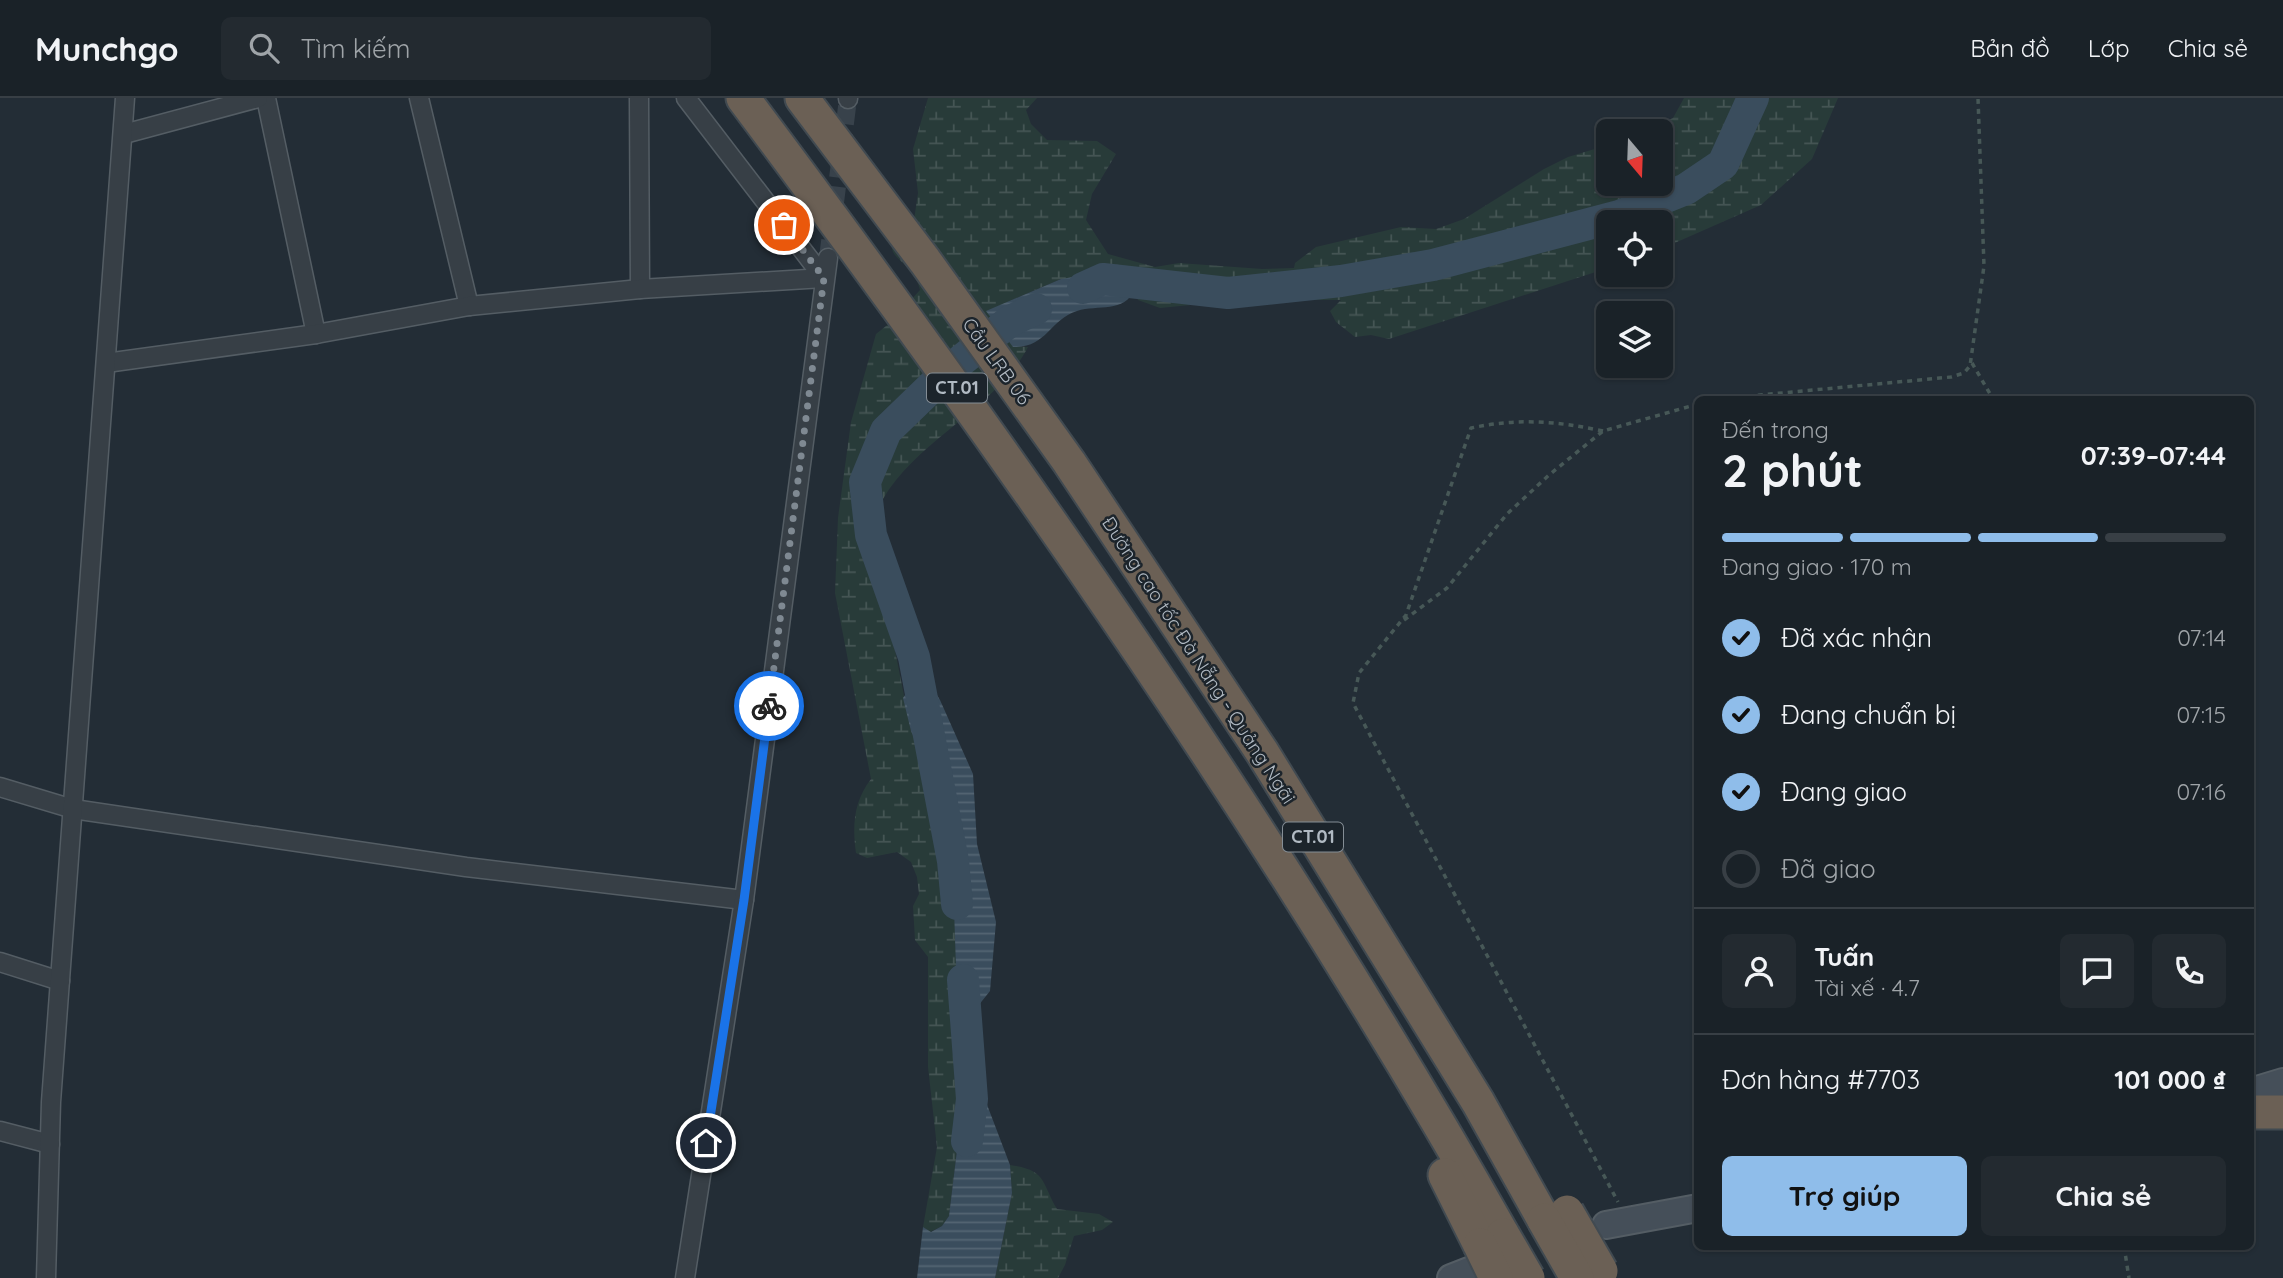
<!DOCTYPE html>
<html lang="vi">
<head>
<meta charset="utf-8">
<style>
	:root { --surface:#1a2228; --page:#232a30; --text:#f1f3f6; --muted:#9fa4a8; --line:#383f45; --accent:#8fbdea }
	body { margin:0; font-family:Quicksand,sans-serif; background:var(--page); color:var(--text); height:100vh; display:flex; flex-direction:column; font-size:26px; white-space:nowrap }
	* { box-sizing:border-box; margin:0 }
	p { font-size:23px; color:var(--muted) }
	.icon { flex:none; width:38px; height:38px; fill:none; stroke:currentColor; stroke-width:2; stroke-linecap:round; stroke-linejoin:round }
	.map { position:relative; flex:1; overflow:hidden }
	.panel { position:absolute; left:1694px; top:298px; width:560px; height:854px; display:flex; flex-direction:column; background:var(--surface); border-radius:10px; box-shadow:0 2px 5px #0004,0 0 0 2px var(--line) }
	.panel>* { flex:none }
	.needle { width:46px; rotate:161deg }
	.buttons { position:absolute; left:1596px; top:21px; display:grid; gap:14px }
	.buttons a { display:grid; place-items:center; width:77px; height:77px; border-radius:10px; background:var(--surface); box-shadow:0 2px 5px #0004,0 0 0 2px var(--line); font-size:35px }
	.pin { position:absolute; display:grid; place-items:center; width:60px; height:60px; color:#fff; margin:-30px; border:4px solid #fff; border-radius:50%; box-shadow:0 2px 7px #0007 }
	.courier { position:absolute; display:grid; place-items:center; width:70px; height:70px; margin:-35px; border:5px solid #1a73e8; border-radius:50%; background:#fff; color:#222; box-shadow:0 2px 9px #0007 }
	.head em { font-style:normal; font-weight:700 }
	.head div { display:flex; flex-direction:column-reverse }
	.head { display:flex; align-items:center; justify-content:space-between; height:119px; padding:0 28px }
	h1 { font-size:46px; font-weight:700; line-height:52px }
	.bar { display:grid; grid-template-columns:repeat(4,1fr); gap:10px 7px; align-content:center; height:84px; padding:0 28px }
	.bar i { height:9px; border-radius:5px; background:var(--line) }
	.bar .on { background:var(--accent) }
	.bar p { grid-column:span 4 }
	.line { display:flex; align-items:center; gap:18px; padding:0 28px; border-top:2px solid var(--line) }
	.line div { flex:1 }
	.round { display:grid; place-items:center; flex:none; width:74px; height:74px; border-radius:10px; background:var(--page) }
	ol { padding:0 28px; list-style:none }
	li { display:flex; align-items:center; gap:21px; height:77px }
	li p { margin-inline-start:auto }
	li .icon { padding:7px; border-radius:50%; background:var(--accent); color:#111; stroke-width:4 }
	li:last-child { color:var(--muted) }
	li i { width:38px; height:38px; border:4px solid var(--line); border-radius:50% }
	.button { display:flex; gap:14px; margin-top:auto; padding:14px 28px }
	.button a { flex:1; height:80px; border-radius:10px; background:var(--accent); color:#111; font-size:28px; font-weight:700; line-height:80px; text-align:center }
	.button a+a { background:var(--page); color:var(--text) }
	header { display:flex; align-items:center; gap:42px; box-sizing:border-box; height:98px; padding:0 35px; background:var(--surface); border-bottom:2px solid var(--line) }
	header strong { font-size:33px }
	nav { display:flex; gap:38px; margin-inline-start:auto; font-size:24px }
	.search { width:490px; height:63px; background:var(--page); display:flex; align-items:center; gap:18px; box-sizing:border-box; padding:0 24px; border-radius:10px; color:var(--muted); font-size:26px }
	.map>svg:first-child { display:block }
	.wetland { fill:url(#wetland-marsh) }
	.water { fill:url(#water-rules) }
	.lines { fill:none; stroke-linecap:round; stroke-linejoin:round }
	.river { stroke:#3a4d5d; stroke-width:32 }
	.street-tunnel { stroke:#38424b; stroke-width:18; stroke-dasharray:18 9; stroke-linecap:butt }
	.street-casing { stroke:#545d64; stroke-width:21 }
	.secondary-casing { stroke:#545d64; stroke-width:30 }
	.highway-casing { stroke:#414a51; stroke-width:37 }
	.path { stroke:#475857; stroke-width:3.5; stroke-dasharray:5 5; stroke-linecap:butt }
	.street { stroke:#373f46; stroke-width:18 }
	.secondary { stroke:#454f59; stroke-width:26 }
	.highway { stroke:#6b6055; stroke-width:33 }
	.highway-bridge-casing { stroke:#414a51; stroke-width:37; stroke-linecap:butt }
	.highway-bridge { stroke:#6b6055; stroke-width:33 }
	.done { stroke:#7f8992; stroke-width:7; stroke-dasharray:0 12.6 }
	.route { stroke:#1a73e8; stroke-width:9 }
	.labels { text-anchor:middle; stroke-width:5; stroke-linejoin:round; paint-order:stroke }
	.shield { fill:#1c242b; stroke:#848d95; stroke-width:2 }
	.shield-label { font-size:18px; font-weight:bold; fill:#b1bac3 }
	.street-label { font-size:19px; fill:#b1bac3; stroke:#1c242b }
</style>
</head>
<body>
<header>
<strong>Munchgo</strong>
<div class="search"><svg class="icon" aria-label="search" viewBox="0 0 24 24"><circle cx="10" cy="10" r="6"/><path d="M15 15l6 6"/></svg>Tìm kiếm</div>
<nav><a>Bản đồ</a><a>Lớp</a><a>Chia sẻ</a></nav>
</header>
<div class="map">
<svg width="2283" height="1180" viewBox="0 0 2283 1180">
	<defs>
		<pattern id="wetland-marsh" width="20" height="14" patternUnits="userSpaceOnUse" patternTransform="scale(1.75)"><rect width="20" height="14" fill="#283b39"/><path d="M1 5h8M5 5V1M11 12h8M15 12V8" fill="none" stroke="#455554"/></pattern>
		<pattern id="water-rules" width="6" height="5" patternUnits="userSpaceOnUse" patternTransform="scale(1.75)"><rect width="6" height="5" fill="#3a4d5d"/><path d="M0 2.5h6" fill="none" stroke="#546573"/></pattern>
	</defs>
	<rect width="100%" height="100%" fill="#232d36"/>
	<g class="wetland">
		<path d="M 928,0 L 1037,0 L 1026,12 L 1031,26 L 1047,42 L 1097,43 L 1116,56 L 1092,96 L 1086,122 L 1108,156 L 1155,169 L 1179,165 L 1262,171 L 1294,170 L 1295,165 L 1316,149 L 1401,129 L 1436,131 L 1464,121 L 1544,71 L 1568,59 L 1608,47 L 1608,86 L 1661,86 L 1661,33 L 1645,33 L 1673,20 L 1684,0 L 1838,0 L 1812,61 L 1761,107 L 1661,151 L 1661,124 L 1608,124 L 1608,170 L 1389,241 L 1371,237 L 1355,239 L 1336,224 L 1330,213 L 1341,202 L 1241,202 L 1160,210 L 1138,202 L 1133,188 L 1061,181 L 1012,202 L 1012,248 L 1028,249 C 996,310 917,342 883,401 C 877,411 874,426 871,437 L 861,411 L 889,522 L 911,633 L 951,722 L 962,1011 L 949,1118 L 942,1128 L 930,1134 L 923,1129 L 937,1049 L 928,969 L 928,859 L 915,842 L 913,808 L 919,796 L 917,779 L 911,764 L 897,754 L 867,760 L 856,755 C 852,727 854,703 871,681 L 835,495 L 838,420 L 851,324 L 876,236 L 891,224 L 920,192 C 912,154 865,162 914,122 L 918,95 L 913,51 Z"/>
		<path d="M 1010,1067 C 1047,1072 1041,1084 1057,1111 L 1099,1116 L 1113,1124 L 1102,1132 L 1074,1138 L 1065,1167 L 1058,1180 L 995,1180 L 1012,1095 Z"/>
	</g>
	<g class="water">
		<path d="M 1098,175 L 1113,177 L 1133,188 L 1135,191 C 1124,216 1098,206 1077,213 C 1049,222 1047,250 1013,249 L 986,213 L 1061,181 Z"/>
		<path d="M 917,579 L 928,582 L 940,602 L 973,676 L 977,746 L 996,824 L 990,893 L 966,923 L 958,928 L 951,722 L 911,633 L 903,600 Z"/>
		<path d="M 972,1001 L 986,1004 L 1010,1067 L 1012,1095 L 995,1180 L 917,1180 L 923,1129 L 931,1134 L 942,1128 L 949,1118 L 962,1011 Z"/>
	</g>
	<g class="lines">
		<g class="river">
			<path d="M 1083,190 L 1103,181 L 1228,195 L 1341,183 L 1433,167 L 1619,118 L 1686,91 L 1723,66 L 1753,0"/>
			<path d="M 957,806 L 953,763 L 914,559 L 871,437 L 865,384 L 886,333 L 947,274 L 1010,223 L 1036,211"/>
			<path d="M 963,882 L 972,1001 L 967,1043"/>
		</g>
		<path class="street-tunnel" d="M 828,160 L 848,1"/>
		<g class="street-casing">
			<g id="street">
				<path d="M 266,0 L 316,236"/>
				<path d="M 419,0 L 469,208"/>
				<path d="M 639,0 L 640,191"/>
				<path d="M 686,0 L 824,180"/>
				<path d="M 848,1 L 848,0"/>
				<path d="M 124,36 L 258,0"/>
				<path d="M 106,265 L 316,236 L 469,208 L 640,191 L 824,180"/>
				<path d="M 0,689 L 73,711 L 466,769 L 744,802"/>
				<path d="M 0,864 L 60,883"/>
				<path d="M 0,1033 L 50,1046"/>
				<path d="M 46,1180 L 51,1004 L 125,0"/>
				<path d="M 685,1180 L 744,802 L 828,160"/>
			</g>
		</g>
		<g class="secondary-casing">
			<g id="secondary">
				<path d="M 2250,994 L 2283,984"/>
				<path d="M 1606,1127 L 1698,1110"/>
				<path d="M 1451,1180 L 1474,1171"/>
			</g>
		</g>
		<g class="highway-casing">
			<g id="highway">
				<path d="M 743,0 C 1016,364 1279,741 1503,1137"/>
				<path d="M 802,0 L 925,163 L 1069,364 L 1262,654 L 1478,1004 L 1544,1122"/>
				<path d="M 2250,1014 L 2283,1014"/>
				<path d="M 1445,1077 L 1480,1147"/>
			</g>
		</g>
		<g class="path">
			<path d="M 1972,265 L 1993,301"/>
			<path d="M 1718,301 L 1951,279 L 1964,275 L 1970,268 L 1984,168 L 1978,0"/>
			<path d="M 1603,333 C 1557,323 1517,320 1471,330 L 1406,517 L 1359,575 L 1353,605 L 1618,1104"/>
			<path d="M 1404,522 L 1447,490 L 1507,416 L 1549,377 L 1603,333 L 1698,306"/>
			<path d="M 2124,1148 L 2129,1180"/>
		</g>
		<use href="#street" class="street"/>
		<use href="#secondary" class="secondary"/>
		<use href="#highway" class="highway"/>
		<g class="highway-bridge-casing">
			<g id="highway-bridge">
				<path d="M 1567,1114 L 1601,1173"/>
				<path d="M 1544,1122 L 1577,1180"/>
				<path d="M 1503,1137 L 1528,1180"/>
				<path d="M 1480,1147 L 1496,1180"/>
			</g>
		</g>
		<use href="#highway-bridge" class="highway-bridge"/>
	</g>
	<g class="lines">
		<path class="done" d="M 769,608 L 824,180 L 784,127"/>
		<path class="route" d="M 706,1045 L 744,802 L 769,608"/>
	</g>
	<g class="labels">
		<g class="shield">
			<rect x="927" y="275.5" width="60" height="29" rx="5"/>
			<rect x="1283" y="724.5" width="60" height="29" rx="5"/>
		</g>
		<g class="shield-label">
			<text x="957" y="296">CT.01</text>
			<text x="1313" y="745">CT.01</text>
		</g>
		<g class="street-label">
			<text transform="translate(997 263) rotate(54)" y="7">Cầu LRB 06</text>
			<text transform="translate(1199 562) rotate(57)" y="7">Đường cao tốc Đà Nẵng - Quảng Ngãi</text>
		</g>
	</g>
</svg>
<div class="buttons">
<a><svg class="needle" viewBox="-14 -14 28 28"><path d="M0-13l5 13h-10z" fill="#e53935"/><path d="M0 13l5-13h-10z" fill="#9fa4a8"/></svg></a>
<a><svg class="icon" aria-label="locate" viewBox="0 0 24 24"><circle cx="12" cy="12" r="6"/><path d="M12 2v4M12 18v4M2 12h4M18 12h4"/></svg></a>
<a><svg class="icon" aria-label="layers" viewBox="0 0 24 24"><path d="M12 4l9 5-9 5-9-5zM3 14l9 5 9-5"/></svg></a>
</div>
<div class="pin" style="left:784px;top:127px;background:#ea580c"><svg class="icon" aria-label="bag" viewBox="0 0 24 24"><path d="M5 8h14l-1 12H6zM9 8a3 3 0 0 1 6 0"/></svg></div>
<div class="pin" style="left:706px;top:1045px;background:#1f2937"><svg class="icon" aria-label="home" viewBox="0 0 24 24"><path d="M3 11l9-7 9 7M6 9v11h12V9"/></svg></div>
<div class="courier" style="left:769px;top:608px"><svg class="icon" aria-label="bike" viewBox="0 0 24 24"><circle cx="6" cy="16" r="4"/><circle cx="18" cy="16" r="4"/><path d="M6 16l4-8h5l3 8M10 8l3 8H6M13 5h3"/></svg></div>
<section class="panel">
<div class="head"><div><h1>2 phút</h1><p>Đến trong</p></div><em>07:39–07:44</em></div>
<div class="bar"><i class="on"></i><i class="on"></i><i class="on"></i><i></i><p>Đang giao · 170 m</p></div>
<ol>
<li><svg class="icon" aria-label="check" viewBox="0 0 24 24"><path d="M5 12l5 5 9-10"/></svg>Đã xác nhận<p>07:14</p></li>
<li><svg class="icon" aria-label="check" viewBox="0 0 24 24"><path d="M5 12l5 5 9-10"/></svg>Đang chuẩn bị<p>07:15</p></li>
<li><svg class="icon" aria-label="check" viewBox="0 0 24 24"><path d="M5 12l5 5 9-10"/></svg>Đang giao<p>07:16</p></li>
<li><i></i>Đã giao</li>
</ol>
<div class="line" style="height:126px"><a class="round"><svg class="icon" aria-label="person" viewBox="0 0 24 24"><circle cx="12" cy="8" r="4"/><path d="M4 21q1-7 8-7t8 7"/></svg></a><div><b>Tuấn</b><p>Tài xế · 4.7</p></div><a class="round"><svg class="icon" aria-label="chat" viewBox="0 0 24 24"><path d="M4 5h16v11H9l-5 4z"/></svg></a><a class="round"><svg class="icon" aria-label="phone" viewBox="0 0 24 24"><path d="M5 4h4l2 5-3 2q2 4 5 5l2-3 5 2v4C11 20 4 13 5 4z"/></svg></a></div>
<div class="line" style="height:91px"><div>Đơn hàng #7703</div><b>101 000 ₫</b></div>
<div class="button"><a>Trợ giúp</a><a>Chia sẻ</a></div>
</section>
</div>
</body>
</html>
